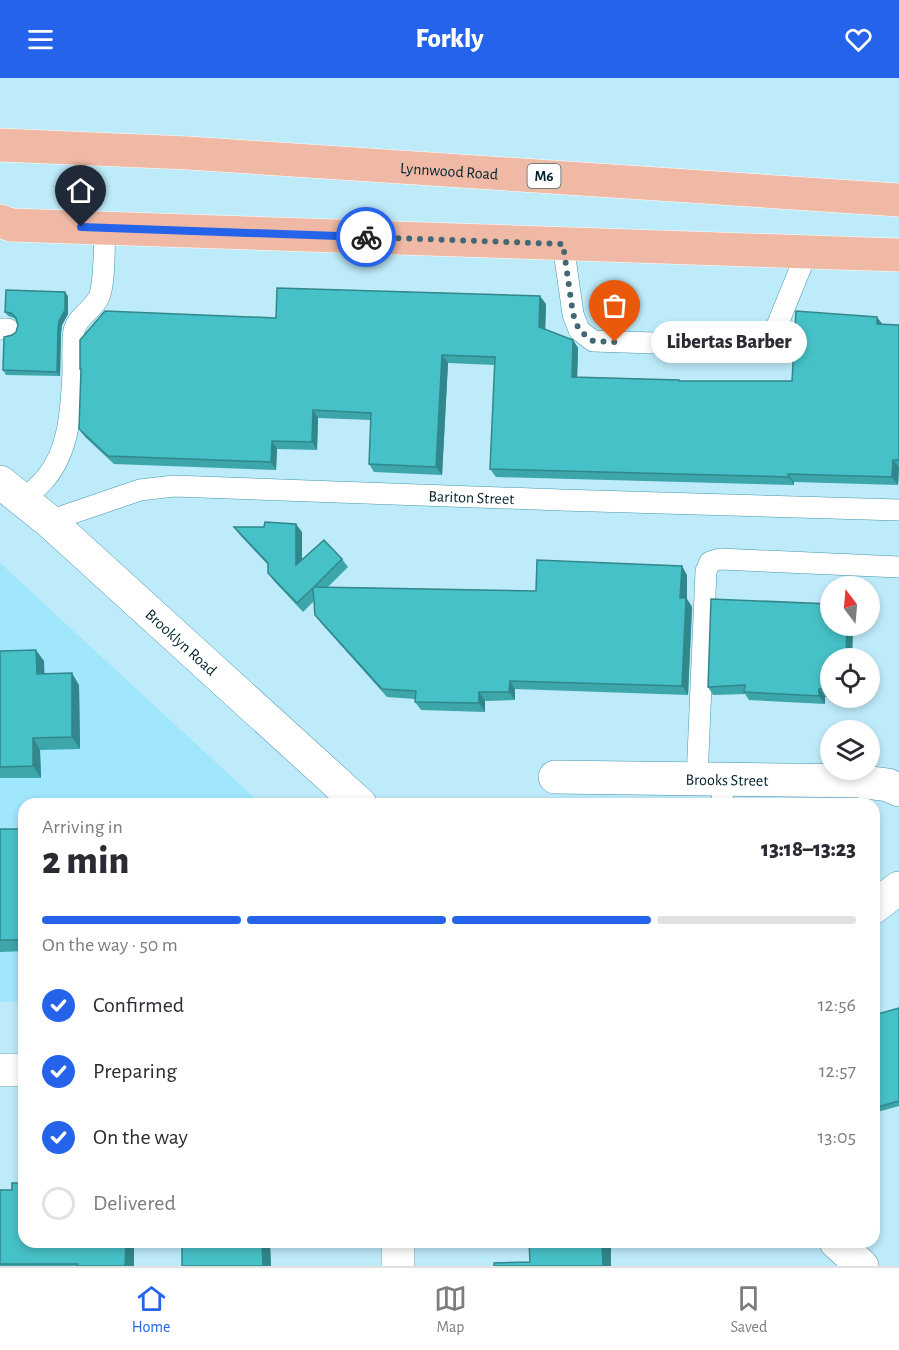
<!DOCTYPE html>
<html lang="en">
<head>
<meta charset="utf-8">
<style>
	:root { --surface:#fff; --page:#f7f7f7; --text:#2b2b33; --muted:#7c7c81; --line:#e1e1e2; --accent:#2563eb }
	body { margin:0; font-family:"Alegreya Sans",sans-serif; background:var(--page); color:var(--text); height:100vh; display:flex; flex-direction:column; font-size:22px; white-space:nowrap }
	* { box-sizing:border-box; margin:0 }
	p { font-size:20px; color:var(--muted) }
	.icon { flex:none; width:33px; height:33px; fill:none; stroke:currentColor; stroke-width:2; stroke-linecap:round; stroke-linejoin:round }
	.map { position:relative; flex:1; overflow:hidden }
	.drawer { position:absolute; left:18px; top:720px; width:862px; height:450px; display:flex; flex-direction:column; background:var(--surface); border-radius:18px; box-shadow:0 3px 9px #0003 }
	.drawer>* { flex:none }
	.needle { width:39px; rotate:344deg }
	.tools { position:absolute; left:820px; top:498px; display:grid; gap:12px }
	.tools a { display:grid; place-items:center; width:60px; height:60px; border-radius:50%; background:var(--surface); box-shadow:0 3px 9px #0003; font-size:30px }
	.pin { position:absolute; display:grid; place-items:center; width:51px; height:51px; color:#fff; margin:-62px -26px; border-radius:50% 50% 50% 0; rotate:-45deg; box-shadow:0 0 6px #0007 }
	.pin .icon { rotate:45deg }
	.courier { position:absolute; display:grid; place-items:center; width:60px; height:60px; margin:-30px; border:4px solid #2563eb; border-radius:50%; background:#fff; color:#222; box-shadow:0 2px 8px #0007 }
	.bubble { position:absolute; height:42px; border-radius:21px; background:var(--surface); box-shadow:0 3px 9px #0003; font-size:20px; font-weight:800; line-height:42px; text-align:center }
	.summary em { font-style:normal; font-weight:800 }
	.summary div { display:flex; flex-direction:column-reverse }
	.summary { display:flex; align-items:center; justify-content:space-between; height:102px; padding:0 24px }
	h1 { font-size:39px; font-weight:800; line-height:45px }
	.bar { display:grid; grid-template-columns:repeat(4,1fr); gap:9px 6px; align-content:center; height:72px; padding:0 24px }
	.bar i { height:8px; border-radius:4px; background:var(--line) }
	.bar .active { background:var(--accent) }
	.bar p { grid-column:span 4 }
	ol { padding:0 24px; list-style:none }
	li { display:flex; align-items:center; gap:18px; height:66px }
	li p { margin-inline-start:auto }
	li .icon { padding:6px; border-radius:50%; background:var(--accent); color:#fff; stroke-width:4 }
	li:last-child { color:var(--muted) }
	li i { width:33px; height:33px; border:3px solid var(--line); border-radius:50% }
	header { display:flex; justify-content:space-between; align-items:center; height:78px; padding:0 24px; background:var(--accent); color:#fff; font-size:27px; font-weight:800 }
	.tabs { display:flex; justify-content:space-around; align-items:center; height:84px; border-top:2px solid var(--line); background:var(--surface); font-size:16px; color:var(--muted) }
	.tabs a { display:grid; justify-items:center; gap:3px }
	.tabs .active { color:var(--accent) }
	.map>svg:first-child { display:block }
	.built { fill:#a0e6fc }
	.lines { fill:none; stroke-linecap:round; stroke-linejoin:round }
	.lane-casing { stroke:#4596ad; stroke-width:22 }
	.street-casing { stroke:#4596ad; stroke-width:34 }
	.secondary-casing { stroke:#4596ad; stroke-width:34 }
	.primary-casing { stroke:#fff; stroke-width:34 }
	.lane { stroke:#fff; stroke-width:21 }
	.street { stroke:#fff; stroke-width:33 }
	.secondary { stroke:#fff; stroke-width:33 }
	.primary { stroke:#efb9a6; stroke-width:33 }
	.wall { fill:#3ca6ab }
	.shaded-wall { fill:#31878b }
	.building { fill:#46c1c7; stroke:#31878b; stroke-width:1.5 }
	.done { stroke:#426874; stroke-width:6; stroke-dasharray:0 10.8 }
	.route { stroke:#2563eb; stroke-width:8 }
	.labels { text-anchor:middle; stroke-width:6; stroke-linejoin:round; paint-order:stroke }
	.shield { fill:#fff; stroke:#4c646b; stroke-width:1.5 }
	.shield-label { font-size:15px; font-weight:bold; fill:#00222c }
	.street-label { font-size:16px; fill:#00222c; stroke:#fff }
</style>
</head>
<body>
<header><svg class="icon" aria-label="menu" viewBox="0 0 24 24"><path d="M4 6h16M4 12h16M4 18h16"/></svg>Forkly<svg class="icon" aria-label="heart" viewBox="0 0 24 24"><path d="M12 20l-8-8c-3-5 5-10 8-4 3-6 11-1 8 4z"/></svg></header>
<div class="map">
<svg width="899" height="1188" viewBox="0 0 899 1188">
	<rect width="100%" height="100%" fill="#beebfa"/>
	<path class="built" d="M 0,485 L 261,726 L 24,726 L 24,923 L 0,924 Z"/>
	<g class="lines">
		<g class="lane-casing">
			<g id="lane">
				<path d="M 563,166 L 573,236 L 579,252 L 593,263 L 745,268 L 764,263 L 774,255 L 807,174"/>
				<path d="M 0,251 L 8,251"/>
				<path d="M 23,423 C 31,415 39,408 46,400 C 70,371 71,330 73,294 C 73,282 72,262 74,252 C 78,238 93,232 99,219 C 105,205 104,167 105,150"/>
				<path id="s1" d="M 49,443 L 140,412 L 174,408 L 561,422 L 899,432"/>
				<path d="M 697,701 L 706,493 L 710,484 L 720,481 L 899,489"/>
				<path d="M 722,726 L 723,701"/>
			</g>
		</g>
		<g class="street-casing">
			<g id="street">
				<path id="s2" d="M 555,699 L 857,703 L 888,707 L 899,712"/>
				<path d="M 874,829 L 899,810"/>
				<path d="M 0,992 L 24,992"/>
				<path d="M 398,1164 L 398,1188"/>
			</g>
		</g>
		<g class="secondary-casing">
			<g id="secondary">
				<path id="s3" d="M 0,404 L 49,443 L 360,726"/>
				<path d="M 836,1164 L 862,1188"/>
			</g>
		</g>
		<g class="primary-casing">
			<g id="primary">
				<path id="s4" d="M 0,67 L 188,75 L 899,122"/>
				<path d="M 0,143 L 11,147 L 899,177"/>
			</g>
		</g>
		<use href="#lane" class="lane"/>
		<use href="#street" class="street"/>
		<use href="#secondary" class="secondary"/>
		<use href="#primary" class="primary"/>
	</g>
	<g class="wall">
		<path d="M 68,218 L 68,236 L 62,247 L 61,255 L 60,298 L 6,297 L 3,292 L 12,257 L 16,254 L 18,247 L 16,242 L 14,240 L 8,238 L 5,234 Z"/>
		<path d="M 546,226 L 545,252 L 573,262 L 578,270 L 577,299 L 680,303 L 792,303 L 883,246 L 899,247 L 899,390 L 898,407 L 794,404 L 794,407 L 496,399 L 490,391 L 495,287 L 448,285 L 442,397 L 374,394 L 369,386 L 371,342 L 318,340 L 317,372 L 277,371 L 276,392 L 114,386 L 85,359 L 79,351 L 81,293 L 80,291 L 276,240 Z"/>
		<path d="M 234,449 L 302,454 L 302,482 L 342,481 L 348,489 L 328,509 L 536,513 L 687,497 L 687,521 L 692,529 L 688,617 L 515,611 L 515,622 L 485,623 L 485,634 L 421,632 L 415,624 L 415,621 L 387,619 L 321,545 L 315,537 L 314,523 L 303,534 L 274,503 L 268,495 L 268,487 L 240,457 Z"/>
		<path d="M 831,548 L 853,548 L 852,580 L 831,580 L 831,619 L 825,619 L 825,626 L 749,622 L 745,616 L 713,617 L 708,609 Z"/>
		<path d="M 0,573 L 44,583 L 44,596 L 79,607 L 80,671 L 40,672 L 41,700 L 0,700 Z"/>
		<path d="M 0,751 L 24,751 L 24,873 L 0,874 Z"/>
		<path d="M 899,930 L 899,1028 L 874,1035 L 874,937 Z"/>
		<path d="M 0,1112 L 24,1164 L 300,1164 L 300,1166 L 270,1166 L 271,1188 L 182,1188 L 182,1167 L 134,1167 L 134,1188 L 0,1188 Z"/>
	</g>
	<g class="shaded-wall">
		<path d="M 65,214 L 68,218 L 68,236 L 62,247 L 61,255 L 60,298 L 57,294 L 58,251 Z"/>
		<path d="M 540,218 L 546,226 L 545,257 L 539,249 Z"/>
		<path d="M 877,239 L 883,247 L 877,246 Z"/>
		<path d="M 573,262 L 578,270 L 577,307 L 572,299 Z"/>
		<path d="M 442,277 L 448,285 L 442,397 L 436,389 Z"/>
		<path d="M 313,332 L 318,340 L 317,372 L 312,364 Z"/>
		<path d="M 272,363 L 277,371 L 276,392 L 271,384 Z"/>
		<path d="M 893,382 L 899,389 L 898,407 L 892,399 Z"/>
		<path d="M 788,396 L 794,404 L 794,407 L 789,399 Z"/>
		<path d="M 296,446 L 302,454 L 302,495 L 296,487 Z"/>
		<path d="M 682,488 L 687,497 L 687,521 L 692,529 L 688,617 L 682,608 L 680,520 Z"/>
		<path d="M 847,548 L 853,548 L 852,580 L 846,580 Z"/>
		<path d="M 36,572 L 44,583 L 45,607 L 37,596 Z"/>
		<path d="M 72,595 L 79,607 L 80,671 L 72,659 Z"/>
		<path d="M 510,603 L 515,611 L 515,622 L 509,614 Z"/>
		<path d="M 819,611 L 825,619 L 825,626 L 819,618 Z"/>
		<path d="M 479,614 L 485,623 L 485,634 L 479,625 Z"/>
		<path d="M 33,660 L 40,672 L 41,700 L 33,688 Z"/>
		<path d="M 126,1164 L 132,1164 L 134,1167 L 134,1188 L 125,1188 Z"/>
		<path d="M 262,1164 L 268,1164 L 270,1166 L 271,1188 L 263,1188 Z"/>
		<path d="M 602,1164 L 611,1164 L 611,1188 L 603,1188 Z"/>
	</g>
	<g class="building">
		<path d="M 277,210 L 540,218 L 539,249 L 573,262 L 572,299 L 679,302 L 679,303 L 792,303 L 796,233 L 877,239 L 877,246 L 899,247 L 899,382 L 893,382 L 892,399 L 788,396 L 789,399 L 490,391 L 495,279 L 442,277 L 436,389 L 369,386 L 371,335 L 313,332 L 312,364 L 272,363 L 271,384 L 108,378 L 79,351 L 81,291 L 80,291 L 80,262 L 105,233 L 276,240 Z"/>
		<path d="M 6,212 L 65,214 L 65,232 L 59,243 L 58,251 L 57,294 L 3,292 L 4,259 L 12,257 L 16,254 L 18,247 L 16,240 L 11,235 L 5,234 Z"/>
		<path d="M 265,444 L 296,446 L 296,487 L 324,462 L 342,481 L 314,509 L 536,513 L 537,482 L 682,488 L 680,520 L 686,520 L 682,608 L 510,603 L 509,614 L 479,614 L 479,625 L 415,624 L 416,613 L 382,611 L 315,537 L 313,510 L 297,525 L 268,495 L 268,485 L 234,449 L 264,449 Z"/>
		<path d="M 711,521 L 831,526 L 831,548 L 847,548 L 846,580 L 831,580 L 831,611 L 819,611 L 819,618 L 744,614 L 745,607 L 708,609 Z"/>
		<path d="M 36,572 L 37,596 L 72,595 L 72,659 L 33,660 L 33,688 L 0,689 L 0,573 Z"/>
		<rect x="0" y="751" width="24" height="111"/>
		<path d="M 899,930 L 899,1023 L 874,1030 L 874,937 Z"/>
		<path d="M 12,1105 L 24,1105 L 24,1164 L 126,1164 L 125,1188 L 78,1188 L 78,1186 L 0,1186 L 0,1112 L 12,1112 Z"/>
		<path d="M 182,1164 L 262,1164 L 263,1188 L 182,1188 Z"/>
		<path d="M 529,1164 L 602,1164 L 603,1188 L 494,1188 L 494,1185 L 530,1184 Z"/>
	</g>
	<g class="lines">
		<path class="done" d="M 366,159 L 563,166 L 573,236 L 579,252 L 593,263 L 615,264"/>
		<path class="route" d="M 81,149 L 366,159"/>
	</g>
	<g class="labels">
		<rect class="shield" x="527.5" y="86" width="33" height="24" rx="4.5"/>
		<g class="shield-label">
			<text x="544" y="103">M6</text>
		</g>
		<g class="street-label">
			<text dy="6" stroke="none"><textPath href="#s4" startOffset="450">Lynnwood Road</textPath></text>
			<text dy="6" stroke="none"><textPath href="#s1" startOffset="428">Bariton Street</textPath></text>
			<text dy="6" stroke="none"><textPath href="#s3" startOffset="242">Brooklyn Road</textPath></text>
			<text dy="6" stroke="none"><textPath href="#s2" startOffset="172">Brooks Street</textPath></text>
		</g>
	</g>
</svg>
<div class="tools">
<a><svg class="needle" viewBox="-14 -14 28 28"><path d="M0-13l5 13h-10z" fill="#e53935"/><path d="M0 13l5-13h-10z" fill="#7c7c81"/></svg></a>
<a><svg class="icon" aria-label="locate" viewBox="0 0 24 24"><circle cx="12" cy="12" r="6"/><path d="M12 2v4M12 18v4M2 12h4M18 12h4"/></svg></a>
<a><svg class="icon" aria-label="layers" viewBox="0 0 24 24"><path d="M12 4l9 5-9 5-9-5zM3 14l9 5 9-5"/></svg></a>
</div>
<div class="pin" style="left:615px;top:264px;background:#ea580c"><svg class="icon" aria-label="bag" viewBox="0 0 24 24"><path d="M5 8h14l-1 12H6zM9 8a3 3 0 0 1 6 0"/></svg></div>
<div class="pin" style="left:81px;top:149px;background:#1f2937"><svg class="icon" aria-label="home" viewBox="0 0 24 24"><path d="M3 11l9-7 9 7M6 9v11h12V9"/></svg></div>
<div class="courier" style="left:366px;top:159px"><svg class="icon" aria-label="bike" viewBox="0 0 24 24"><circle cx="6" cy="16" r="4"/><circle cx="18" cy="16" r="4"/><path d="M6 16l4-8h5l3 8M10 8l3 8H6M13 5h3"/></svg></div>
<div class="bubble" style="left:651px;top:243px;width:156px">Libertas Barber</div>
<section class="drawer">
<div class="summary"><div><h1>2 min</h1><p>Arriving in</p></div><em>13:18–13:23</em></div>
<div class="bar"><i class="active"></i><i class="active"></i><i class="active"></i><i></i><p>On the way · 50 m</p></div>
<ol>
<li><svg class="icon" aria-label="check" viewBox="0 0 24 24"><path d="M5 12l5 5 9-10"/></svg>Confirmed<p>12:56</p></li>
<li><svg class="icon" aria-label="check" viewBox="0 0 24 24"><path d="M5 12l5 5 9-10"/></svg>Preparing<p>12:57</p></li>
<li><svg class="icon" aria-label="check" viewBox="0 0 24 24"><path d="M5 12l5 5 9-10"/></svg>On the way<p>13:05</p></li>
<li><i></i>Delivered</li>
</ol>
</section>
</div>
<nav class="tabs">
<a class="active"><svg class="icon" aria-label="home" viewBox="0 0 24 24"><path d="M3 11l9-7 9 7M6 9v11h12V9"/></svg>Home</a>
<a><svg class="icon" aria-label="map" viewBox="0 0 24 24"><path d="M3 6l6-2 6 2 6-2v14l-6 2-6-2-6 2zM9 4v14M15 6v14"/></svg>Map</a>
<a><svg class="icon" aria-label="saved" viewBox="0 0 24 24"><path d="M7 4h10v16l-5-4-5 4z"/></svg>Saved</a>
</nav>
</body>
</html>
